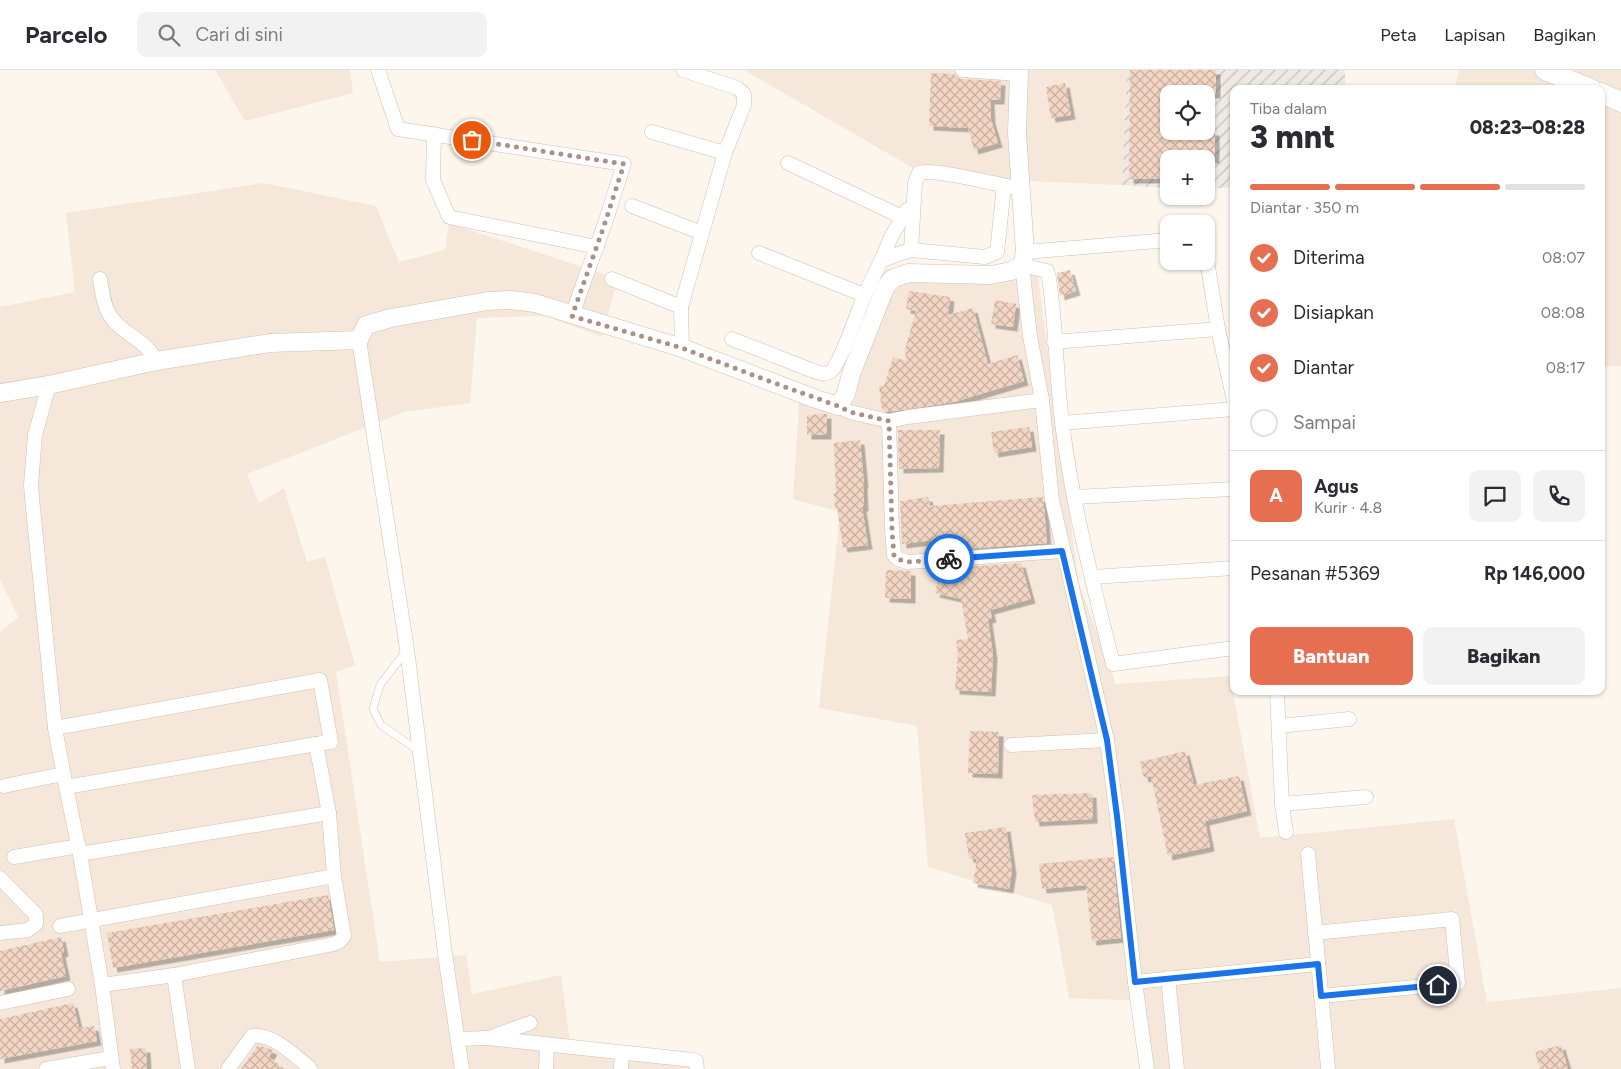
<!DOCTYPE html>
<html lang="id">
<head>
<meta charset="utf-8">
<style>
	:root { --surface:#fff; --page:#f2f2f3; --text:#2b2b33; --muted:#7c7c81; --line:#e1e1e2; --accent:#e76f51 }
	body { margin:0; font-family:Figtree,sans-serif; background:var(--page); color:var(--text); height:100vh; display:flex; flex-direction:column; font-size:19px; white-space:nowrap }
	* { box-sizing:border-box; margin:0 }
	p { font-size:16px; color:var(--muted) }
	.icon { flex:none; width:28px; height:28px; fill:none; stroke:currentColor; stroke-width:2; stroke-linecap:round; stroke-linejoin:round }
	.map { position:relative; flex:1; overflow:hidden }
	.panel { position:absolute; left:1230px; top:15px; width:375px; height:610px; display:flex; flex-direction:column; background:var(--surface); border-radius:10px; box-shadow:0 1px 4px #0004 }
	.panel>* { flex:none }
	.controls { position:absolute; left:1160px; top:15px; display:grid; gap:10px }
	.controls a { display:grid; place-items:center; width:55px; height:55px; border-radius:10px; background:var(--surface); box-shadow:0 1px 4px #0004; font-size:25px }
	.pin { position:absolute; display:grid; place-items:center; width:42px; height:42px; color:#fff; margin:-21px; border:2px solid #fff; border-radius:50%; box-shadow:0 1px 5px #0007 }
	.courier { position:absolute; display:grid; place-items:center; width:50px; height:50px; margin:-25px; border:4px solid #1a73e8; border-radius:50%; background:#fff; color:#222; box-shadow:0 1px 6px #0007 }
	.headline em { font-style:normal; font-weight:800 }
	.headline div { display:flex; flex-direction:column-reverse }
	.headline { display:flex; align-items:center; justify-content:space-between; height:85px; padding:0 20px }
	h1 { font-size:32px; font-weight:800; line-height:38px }
	.bar { display:grid; grid-template-columns:repeat(4,1fr); gap:8px 5px; align-content:center; height:60px; padding:0 20px }
	.bar i { height:6px; border-radius:4px; background:var(--line) }
	.bar .on { background:var(--accent) }
	.bar p { grid-column:span 4 }
	.line { display:flex; align-items:center; gap:12px; padding:0 20px; border-top:1px solid var(--line) }
	.line div { flex:1 }
	.round { display:grid; place-items:center; flex:none; width:52px; height:52px; border-radius:10px; background:var(--page) }
	ol { padding:0 20px; list-style:none }
	li { display:flex; align-items:center; gap:15px; height:55px }
	li p { margin-inline-start:auto }
	li .icon { padding:5px; border-radius:50%; background:var(--accent); color:#fff; stroke-width:4 }
	li:last-child { color:var(--muted) }
	li i { width:28px; height:28px; border:2px solid var(--line); border-radius:50% }
	.action { display:flex; gap:10px; margin-top:auto; padding:10px 20px }
	.action a { flex:1; height:58px; border-radius:10px; background:var(--accent); color:#fff; font-size:20px; font-weight:800; line-height:58px; text-align:center }
	.action a+a { background:var(--page); color:var(--text) }
	header { display:flex; align-items:center; gap:30px; box-sizing:border-box; height:70px; padding:0 25px; background:var(--surface); border-bottom:1px solid var(--line) }
	header strong { font-size:24px }
	nav { display:flex; gap:28px; margin-inline-start:auto; font-size:18px }
	.search { width:350px; height:45px; background:var(--page); display:flex; align-items:center; gap:12px; box-sizing:border-box; padding:0 18px; border-radius:10px; color:var(--muted); font-size:19px }
	.map>svg:first-child { display:block }
	.residential { fill:#f5e8da }
	.industrial { fill:url(#industrial-furrows); fill-rule:evenodd }
	.building { fill:url(#building-cross-hatch); filter:url(#shadow) }
	.lines { fill:none; stroke-linecap:round; stroke-linejoin:round }
	.service-casing { stroke:#d1beb0; stroke-width:8 }
	.minor-casing { stroke:#d1beb0; stroke-width:15 }
	.tertiary-casing { stroke:#d1beb0; stroke-width:19 }
	.secondary-casing { stroke:#d6c0b0; stroke-width:21 }
	.service { stroke:#fff; stroke-width:7 }
	.minor { stroke:#fff; stroke-width:14 }
	.tertiary { stroke:#fff; stroke-width:18 }
	.secondary { stroke:#fff; stroke-width:20 }
	.done { stroke:#a89285; stroke-width:5; stroke-dasharray:0 9 }
	.route { stroke:#1a73e8; stroke-width:6 }
</style>
</head>
<body>
<header>
<strong>Parcelo</strong>
<div class="search"><svg class="icon" aria-label="search" viewBox="0 0 24 24"><circle cx="10" cy="10" r="6"/><path d="M15 15l6 6"/></svg>Cari di sini</div>
<nav><a>Peta</a><a>Lapisan</a><a>Bagikan</a></nav>
</header>
<div class="map">
<svg width="1621" height="999" viewBox="0 0 1621 999">
	<defs>
		<pattern id="industrial-furrows" width="10" height="10" patternUnits="userSpaceOnUse" patternTransform="scale(1.25)"><rect width="10" height="10" fill="#efe9e4"/><path d="M-1 1l2-2M0 10L10 0M9 11l2-2" fill="none" stroke="#c7c0bb"/></pattern>
		<pattern id="building-cross-hatch" width="8" height="8" patternUnits="userSpaceOnUse" patternTransform="scale(1.25)"><rect width="8" height="8" fill="#f3d5c3"/><path d="M0 0l8 8M0 8l8-8" fill="none" stroke="#cab0a1"/></pattern>
		<filter id="shadow"><feDropShadow dx="4.5" dy="4.5" stdDeviation="0" flood-color="#0004"/></filter>
	</defs>
	<rect width="100%" height="100%" fill="#fdf6ec"/>
	<g class="residential">
		<path d="M 215,0 L 350,0 L 353,23 L 245,51 Z"/>
		<path d="M 744,0 L 1127,0 L 1122,115 L 1007,110 L 913,98 Z"/>
		<path d="M 1459,0 L 1621,0 L 1621,296 L 1601,297 L 1601,19 L 1455,19 Z"/>
		<path d="M 264,113 L 376,136 L 399,192 L 445,180 L 449,153 L 618,209 L 602,267 L 545,246 L 477,248 L 470,333 L 404,342 L 247,404 L 259,433 L 284,418 L 307,492 L 325,487 L 355,595 L 336,602 L 380,892 L 466,885 L 472,924 L 561,905 L 570,973 L 700,985 L 698,999 L 0,999 L 0,562 L 18,547 L 0,510 L 0,237 L 75,222 L 66,143 Z"/>
		<path d="M 886,199 L 1037,199 L 1079,514 L 1116,614 L 1230,606 L 1260,768 L 1454,749 L 1487,932 L 1621,918 L 1621,999 L 1151,999 L 1141,931 L 1069,928 L 1052,835 L 928,797 L 917,656 L 819,638 L 840,442 L 793,429 L 800,317 L 838,331 Z"/>
	</g>
	<path class="industrial" d="M 1127,0 L 1345,0 L 1345,19 L 1234,19 L 1234,117 L 1206,119 L 1206,89 L 1169,89 L 1169,118 L 1122,115 ZM 1169,24 L 1206,24 L 1206,61 L 1169,61 Z"/>
	<g class="building">
		<path d="M 1130,0 L 1216,0 L 1216,24 L 1169,24 L 1169,61 L 1215,61 L 1215,89 L 1169,89 L 1169,109 L 1129,109 Z"/>
		<path d="M 931,3 L 954,4 L 956,7 L 961,9 L 1001,11 L 1000,30 L 990,30 L 991,49 L 998,73 L 974,80 L 968,58 L 929,56 Z"/>
		<path d="M 1065,13 L 1071,45 L 1051,48 L 1046,17 Z"/>
		<path d="M 1070,200 L 1076,221 L 1060,226 L 1057,203 Z"/>
		<path d="M 909,221 L 950,227 L 948,245 L 973,238 L 988,294 L 1017,285 L 1024,311 L 954,332 L 889,342 L 882,340 L 879,316 L 884,316 L 893,287 L 906,291 L 905,279 L 916,241 L 906,239 Z"/>
		<path d="M 995,230 L 1016,234 L 1013,257 L 991,254 Z"/>
		<path d="M 827,344 L 827,365 L 807,365 L 807,345 Z"/>
		<path d="M 1029,357 L 1032,377 L 994,383 L 991,362 Z"/>
		<path d="M 898,360 L 940,360 L 939,398 L 899,399 Z"/>
		<path d="M 860,370 L 864,414 L 863,414 L 864,437 L 862,437 L 868,475 L 843,478 L 837,438 L 835,438 L 834,423 L 836,423 L 834,373 Z"/>
		<path d="M 928,427 L 930,436 L 1043,427 L 1047,473 L 950,480 L 950,468 L 902,474 L 900,431 Z"/>
		<path d="M 1021,493 L 1031,529 L 990,540 L 992,548 L 988,549 L 993,585 L 991,622 L 955,620 L 958,583 L 956,570 L 968,569 L 961,529 L 935,523 L 941,499 L 952,502 L 952,498 Z"/>
		<path d="M 886,500 L 911,501 L 911,529 L 885,528 Z"/>
		<path d="M 970,661 L 999,662 L 998,704 L 968,703 Z"/>
		<path d="M 1185,681 L 1194,715 L 1239,706 L 1247,741 L 1205,751 L 1210,777 L 1168,786 L 1151,706 L 1144,708 L 1140,692 Z"/>
		<path d="M 1092,723 L 1093,749 L 1035,752 L 1032,725 Z"/>
		<path d="M 1006,757 L 1012,800 L 1009,819 L 973,813 L 977,789 L 969,788 L 965,763 Z"/>
		<path d="M 1113,787 L 1121,868 L 1092,871 L 1086,815 L 1042,819 L 1039,794 Z"/>
		<path d="M 328,825 L 334,860 L 113,898 L 107,863 Z"/>
		<path d="M 61,867 L 64,882 L 61,883 L 66,906 L 0,921 L 0,881 Z"/>
		<path d="M 73,933 L 79,958 L 94,956 L 97,971 L 0,989 L 0,949 Z"/>
		<path d="M 258,975 L 273,980 L 269,987 L 285,999 L 241,999 Z"/>
		<path d="M 1561,975 L 1568,999 L 1540,999 L 1535,982 Z"/>
		<path d="M 146,978 L 147,999 L 132,999 L 130,979 Z"/>
	</g>
	<g class="lines">
		<g class="service-casing">
			<path id="service" d="M 406,581 L 380,615 L 373,639 L 381,655 L 419,681"/>
		</g>
		<g class="minor-casing">
			<g id="minor">
				<path d="M 378,0 L 398,59 L 624,94 L 604,156 L 572,245"/>
				<path d="M 962,0 L 1019,4"/>
				<path d="M 652,62 L 725,83"/>
				<path d="M 434,64 L 433,110 L 449,147 L 597,177"/>
				<path d="M 788,93 L 902,147"/>
				<path d="M 632,136 L 702,163"/>
				<path d="M 911,180 L 915,113 L 919,103 C 934,98 993,114 1013,117"/>
				<path d="M 1025,182 L 1169,170"/>
				<path d="M 759,183 L 864,225"/>
				<path d="M 1206,184 L 1218,259 L 1234,331"/>
				<path d="M 881,191 L 891,167 L 907,140"/>
				<path d="M 100,209 C 102,222 104,237 111,247 C 124,266 146,269 156,291"/>
				<path d="M 612,209 L 681,237"/>
				<path d="M 732,269 L 811,300 C 817,302 824,306 830,302 C 840,296 858,240 864,227 C 869,215 875,203 881,191 L 898,184 L 911,180 L 985,187 L 997,182 L 1004,116"/>
				<path d="M 359,270 L 407,579 L 446,891 L 462,999"/>
				<path d="M 1054,272 L 1218,259"/>
				<path d="M 682,278 L 681,237 L 725,83 L 744,35 L 744,24 L 737,18 L 683,0"/>
				<path d="M 49,315 L 35,365 L 31,415 L 32,428 L 55,658 L 66,717 L 80,784 L 102,915 L 113,999"/>
				<path d="M 838,336 L 850,342 L 889,351 L 908,347 L 1042,330"/>
				<path d="M 889,351 L 892,460 L 894,485 L 898,489 L 907,492 L 923,491 L 1062,481"/>
				<path d="M 1062,353 L 1234,339"/>
				<path d="M 1074,427 L 1234,419"/>
				<path d="M 1092,507 L 1234,498"/>
				<path d="M 1277,621 L 1282,734 L 1286,762"/>
				<path d="M 1279,656 L 1349,649"/>
				<path d="M 55,658 L 320,610 L 331,672 L 316,674 L 329,743 L 334,806"/>
				<path d="M 1011,675 L 1107,670"/>
				<path d="M 4,716 L 63,704"/>
				<path d="M 66,717 L 316,674"/>
				<path d="M 1282,734 L 1366,727"/>
				<path d="M 80,784 L 329,743"/>
				<path d="M 1308,784 L 1328,997"/>
				<path d="M 14,787 L 79,776"/>
				<path d="M 0,808 L 36,845 L 36,854 L 28,860 L 0,863"/>
				<path d="M 60,856 L 334,806 L 344,866 L 340,871 L 334,874 L 174,905 L 102,915"/>
				<path d="M 1315,863 L 1452,849 L 1458,913 L 1321,926"/>
				<path d="M 174,905 L 188,999"/>
				<path d="M 1168,908 L 1177,999"/>
				<path d="M 1135,912 L 1318,894"/>
				<path d="M 0,933 L 68,919"/>
				<path d="M 491,967 L 530,953"/>
				<path d="M 458,969 L 488,968 L 693,990 L 696,991 L 697,999"/>
				<path d="M 46,999 L 111,988"/>
				<path d="M 228,999 L 252,966 C 274,964 292,984 308,996 L 310,999"/>
				<path d="M 546,999 L 547,975"/>
				<path d="M 621,999 L 622,983"/>
				<path d="M 1147,999 L 1135,912 L 1117,746 L 1107,670 L 1052,430 L 1042,330 L 1030,266 L 1022,195 L 1047,201 L 1049,208 C 1056,255 1056,304 1062,352 C 1072,434 1093,514 1113,594 L 1234,578"/>
			</g>
		</g>
		<g class="tertiary-casing">
			<path id="tertiary" d="M 0,323 L 49,315 L 156,291 L 270,273 L 359,270 L 366,255 L 391,248 L 488,231 L 511,230 L 535,233 L 682,278 L 816,329 L 838,336 L 846,324 L 851,304 L 885,218 L 892,209 L 908,203 L 991,205 L 1011,201 L 1022,195 L 1025,182 L 1017,63 L 1019,0"/>
		</g>
		<g class="secondary-casing">
			<g id="secondary">
				<path d="M 1545,0 L 1591,19"/>
				<path d="M 1601,23 L 1621,32"/>
			</g>
		</g>
		<use href="#service" class="service"/>
		<use href="#minor" class="minor"/>
		<use href="#tertiary" class="tertiary"/>
		<use href="#secondary" class="secondary"/>
	</g>
	<g class="lines">
		<path class="done" d="M 472,70 L 624,94 L 604,156 L 572,246 L 682,278 L 766,310 L 838,336 L 850,342 L 889,351 L 892,460 L 894,486 L 898,489 L 907,492 L 949,489"/>
		<path class="route" d="M 949,489 L 1062,481 L 1107,670 L 1117,746 L 1135,912 L 1318,894 L 1321,926 L 1438,915"/>
	</g>
</svg>
<div class="controls">
<a><svg class="icon" aria-label="locate" viewBox="0 0 24 24"><circle cx="12" cy="12" r="6"/><path d="M12 2v4M12 18v4M2 12h4M18 12h4"/></svg></a>
<a>+</a>
<a>−</a>
</div>
<div class="pin" style="left:472px;top:70px;background:#ea580c"><svg class="icon" aria-label="bag" viewBox="0 0 24 24"><path d="M5 8h14l-1 12H6zM9 8a3 3 0 0 1 6 0"/></svg></div>
<div class="pin" style="left:1438px;top:915px;background:#1f2937"><svg class="icon" aria-label="home" viewBox="0 0 24 24"><path d="M3 11l9-7 9 7M6 9v11h12V9"/></svg></div>
<div class="courier" style="left:949px;top:489px"><svg class="icon" aria-label="bike" viewBox="0 0 24 24"><circle cx="6" cy="16" r="4"/><circle cx="18" cy="16" r="4"/><path d="M6 16l4-8h5l3 8M10 8l3 8H6M13 5h3"/></svg></div>
<section class="panel">
<div class="headline"><div><h1>3 mnt</h1><p>Tiba dalam</p></div><em>08:23–08:28</em></div>
<div class="bar"><i class="on"></i><i class="on"></i><i class="on"></i><i></i><p>Diantar · 350 m</p></div>
<ol>
<li><svg class="icon" aria-label="check" viewBox="0 0 24 24"><path d="M5 12l5 5 9-10"/></svg>Diterima<p>08:07</p></li>
<li><svg class="icon" aria-label="check" viewBox="0 0 24 24"><path d="M5 12l5 5 9-10"/></svg>Disiapkan<p>08:08</p></li>
<li><svg class="icon" aria-label="check" viewBox="0 0 24 24"><path d="M5 12l5 5 9-10"/></svg>Diantar<p>08:17</p></li>
<li><i></i>Sampai</li>
</ol>
<div class="line" style="height:90px"><b class="round" style="background:var(--accent);color:#fff">A</b><div><b>Agus</b><p>Kurir · 4.8</p></div><a class="round"><svg class="icon" aria-label="chat" viewBox="0 0 24 24"><path d="M4 5h16v11H9l-5 4z"/></svg></a><a class="round"><svg class="icon" aria-label="phone" viewBox="0 0 24 24"><path d="M5 4h4l2 5-3 2q2 4 5 5l2-3 5 2v4C11 20 4 13 5 4z"/></svg></a></div>
<div class="line" style="height:65px"><div>Pesanan #5369</div><b>Rp 146,000</b></div>
<div class="action"><a>Bantuan</a><a>Bagikan</a></div>
</section>
</div>
</body>
</html>
